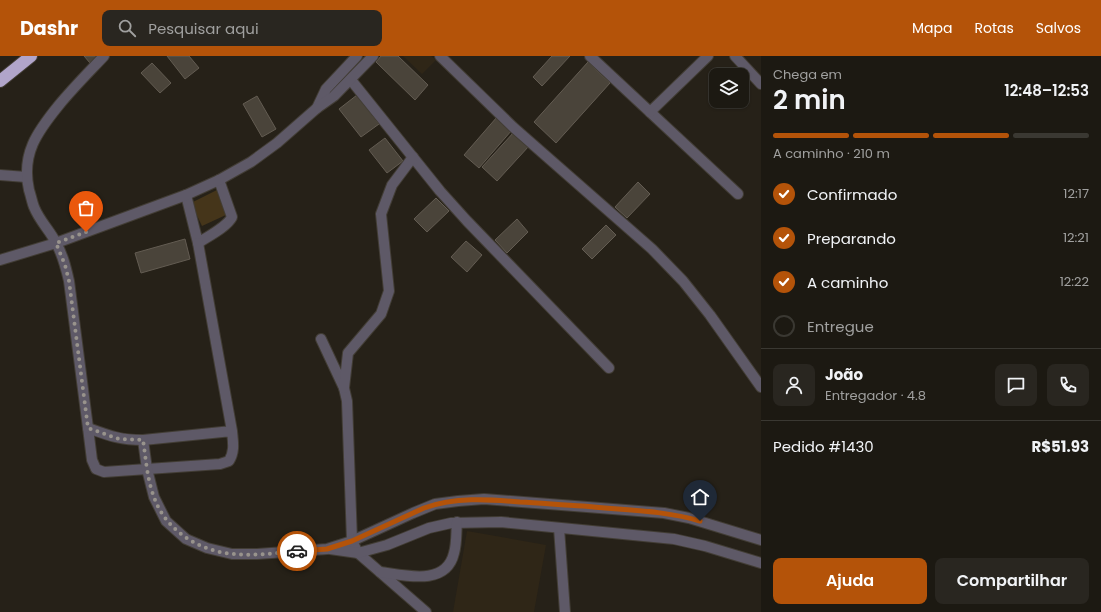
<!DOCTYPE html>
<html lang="pt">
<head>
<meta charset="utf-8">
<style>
	:root { --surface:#1c1912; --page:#292620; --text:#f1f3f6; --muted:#a0a09f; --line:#3a3832; --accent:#b45309 }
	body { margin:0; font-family:Poppins,sans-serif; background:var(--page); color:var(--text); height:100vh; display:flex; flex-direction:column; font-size:15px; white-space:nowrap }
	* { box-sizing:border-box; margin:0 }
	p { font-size:13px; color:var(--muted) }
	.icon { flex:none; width:22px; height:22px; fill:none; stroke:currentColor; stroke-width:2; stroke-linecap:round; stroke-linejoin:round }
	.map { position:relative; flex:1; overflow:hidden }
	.drawer { display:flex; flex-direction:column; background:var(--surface); width:340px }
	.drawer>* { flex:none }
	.tools { position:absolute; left:709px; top:12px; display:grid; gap:8px }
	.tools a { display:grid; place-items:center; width:40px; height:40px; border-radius:8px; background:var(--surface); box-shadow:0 1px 3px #0004,0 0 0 1px var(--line); font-size:20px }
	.pin { position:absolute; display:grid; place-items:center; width:34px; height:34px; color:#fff; margin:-41px -17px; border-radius:50% 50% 50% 0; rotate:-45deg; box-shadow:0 0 4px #0007 }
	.pin .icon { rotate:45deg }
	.courier { position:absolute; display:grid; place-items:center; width:40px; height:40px; margin:-20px; border:3px solid #b45309; border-radius:50%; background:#fff; color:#222; box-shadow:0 1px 5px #0007 }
	.head em { font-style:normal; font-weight:600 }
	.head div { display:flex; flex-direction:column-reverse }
	.head { display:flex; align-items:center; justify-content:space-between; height:68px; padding:0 12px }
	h1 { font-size:26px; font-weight:600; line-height:30px }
	.bar { display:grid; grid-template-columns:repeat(4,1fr); gap:6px 4px; align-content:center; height:48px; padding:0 12px }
	.bar i { height:5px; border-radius:3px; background:var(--line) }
	.bar .active { background:var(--accent) }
	.bar p { grid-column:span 4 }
	.line { display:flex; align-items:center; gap:10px; padding:0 12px; border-top:1px solid var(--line) }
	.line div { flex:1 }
	.round { display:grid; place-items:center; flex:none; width:42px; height:42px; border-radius:8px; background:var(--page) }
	ol { padding:0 12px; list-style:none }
	li { display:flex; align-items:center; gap:12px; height:44px }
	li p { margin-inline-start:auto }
	li .icon { padding:4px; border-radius:50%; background:var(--accent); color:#fff; stroke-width:4 }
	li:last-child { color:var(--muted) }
	li i { width:22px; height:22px; border:2px solid var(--line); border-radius:50% }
	.button { display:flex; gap:8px; margin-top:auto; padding:8px 12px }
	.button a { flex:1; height:46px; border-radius:8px; background:var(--accent); color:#fff; font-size:16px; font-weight:600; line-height:46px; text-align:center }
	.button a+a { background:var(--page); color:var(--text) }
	header { display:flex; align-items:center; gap:24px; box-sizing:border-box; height:56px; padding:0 20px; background:var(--accent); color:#fff }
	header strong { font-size:19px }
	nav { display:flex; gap:22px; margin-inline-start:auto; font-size:14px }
	.search { width:280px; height:36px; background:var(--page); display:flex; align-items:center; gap:10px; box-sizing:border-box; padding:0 14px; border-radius:8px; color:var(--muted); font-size:15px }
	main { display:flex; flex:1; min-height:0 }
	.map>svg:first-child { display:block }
	.built { fill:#2f2617 }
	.green { fill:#45351a }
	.building { fill:#4a443a; stroke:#635c52 }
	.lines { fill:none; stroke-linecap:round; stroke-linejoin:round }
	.street-casing { stroke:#423d35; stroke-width:12 }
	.highway-casing { stroke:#423d35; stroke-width:14 }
	.street { stroke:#5e5967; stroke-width:10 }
	.highway { stroke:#b1a5ca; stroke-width:12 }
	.done { stroke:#98938c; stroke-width:4; stroke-dasharray:0 7.2 }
	.route { stroke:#b45309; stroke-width:5 }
</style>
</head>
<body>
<header>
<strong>Dashr</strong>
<div class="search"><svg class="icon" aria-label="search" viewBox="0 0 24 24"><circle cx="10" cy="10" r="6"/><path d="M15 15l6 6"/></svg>Pesquisar aqui</div>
<nav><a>Mapa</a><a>Rotas</a><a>Salvos</a></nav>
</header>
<main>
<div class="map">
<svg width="761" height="556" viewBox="0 0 761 556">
	<rect width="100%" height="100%" fill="#262118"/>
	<g class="built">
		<path d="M 403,0 L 431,0 L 436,4 L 422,18 Z"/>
		<path d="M 467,475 L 546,489 L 534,556 L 453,556 Z"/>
	</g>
	<path class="green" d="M 217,134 L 228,158 L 202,170 L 191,147 Z"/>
	<g class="building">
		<path d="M 84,0 L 97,0 L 90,7 Z"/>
		<path d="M 167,0 L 189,0 L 199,12 L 185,23 Z"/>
		<path d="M 381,0 L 398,0 L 428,29 L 415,44 L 376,6 Z"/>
		<path d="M 552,0 L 570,0 L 542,30 L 533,21 Z"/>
		<path d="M 588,6 L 610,27 L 556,87 L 534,66 Z"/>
		<path d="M 152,7 L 171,27 L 160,37 L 141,17 Z"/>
		<path d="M 357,39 L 379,68 L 361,81 L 339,53 Z"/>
		<path d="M 257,40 L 276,73 L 262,81 L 243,48 Z"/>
		<path d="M 497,61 L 512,74 L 479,112 L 464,99 Z"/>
		<path d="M 514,76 L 529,90 L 497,125 L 482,111 Z"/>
		<path d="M 385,82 L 403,105 L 387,117 L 369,94 Z"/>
		<path d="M 638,126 L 650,138 L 627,162 L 615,151 Z"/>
		<path d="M 436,142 L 449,155 L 427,176 L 414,163 Z"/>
		<path d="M 517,163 L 528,176 L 507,197 L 495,184 Z"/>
		<path d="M 606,169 L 616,179 L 592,203 L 582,193 Z"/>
		<path d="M 185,183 L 190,203 L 141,217 L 135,197 Z"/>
		<path d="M 466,185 L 482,199 L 467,216 L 451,201 Z"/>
	</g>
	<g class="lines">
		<g class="street-casing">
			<g id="street">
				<path d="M 440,0 L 513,71 L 652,193 L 683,225 L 710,259 L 761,331"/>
				<path d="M 590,0 L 738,138"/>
				<path d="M 735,0 L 761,28"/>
				<path d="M 351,24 L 440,135 L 467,165 L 609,312"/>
				<path d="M 317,52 L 326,33 L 357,0"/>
				<path d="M 650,56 L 708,0"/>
				<path d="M 0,119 L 26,121"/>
				<path d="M 186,139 L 198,187 C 207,181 227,171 232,161 L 219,124"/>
				<path d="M 198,187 L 232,375 C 233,386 235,395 229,405 L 220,408 L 104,416 L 96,413 L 92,404 L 88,372 C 110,380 120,384 143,384 L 232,375"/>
				<path d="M 0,204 L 56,187 L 186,139 L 219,124 L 251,106 L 277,87 L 317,52 L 334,40 L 373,0"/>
				<path d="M 321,283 L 344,332 L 347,345 L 352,485 L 358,497 L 426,556"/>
				<path d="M 344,332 L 348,297 L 381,258 L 389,235 L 381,158 L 392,129 L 413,101"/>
				<path d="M 88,372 L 69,225 C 66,212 63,199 56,187 C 50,174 40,166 34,151 C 32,146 31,140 29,134 C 21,98 37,76 59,49 C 73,32 89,16 104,0"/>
				<path d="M 143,384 L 147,413 L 154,441 L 166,465 L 186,483 L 207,492 L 232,498 L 257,498 L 327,493 L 352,485 L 413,457 L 435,448 L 458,445 L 484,443 L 664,457 L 689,462 L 761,484"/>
				<path d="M 559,472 L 565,556"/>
				<path d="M 330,493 L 358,497 L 387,489 L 429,472 L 451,467 L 501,466 L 674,483 L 705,490 L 761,507"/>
				<path d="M 380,516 C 404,519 446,531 454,497 C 457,487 456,476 457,466"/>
			</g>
		</g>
		<g class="highway-casing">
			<path id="highway" d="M 0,25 L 31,0"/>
		</g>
		<use href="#street" class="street"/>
		<use href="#highway" class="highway"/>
	</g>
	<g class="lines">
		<path class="done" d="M 86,176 L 56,187 L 65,209 L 69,225 L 88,372 L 119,383 L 143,384 C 146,403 147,423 154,441 C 165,474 199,495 233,498 C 254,500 276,497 297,495"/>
		<path class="route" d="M 297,495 L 327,493 L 352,485 L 424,452 C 455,441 487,443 520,446 C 541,447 562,449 583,450 C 622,454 663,454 700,465"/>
	</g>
</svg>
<div class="tools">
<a><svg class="icon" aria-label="layers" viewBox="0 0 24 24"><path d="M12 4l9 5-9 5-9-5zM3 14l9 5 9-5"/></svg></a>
</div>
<div class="pin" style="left:86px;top:176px;background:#ea580c"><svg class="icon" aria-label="bag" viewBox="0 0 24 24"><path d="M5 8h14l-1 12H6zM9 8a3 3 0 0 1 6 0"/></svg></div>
<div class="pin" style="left:700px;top:465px;background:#1f2937"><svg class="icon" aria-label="home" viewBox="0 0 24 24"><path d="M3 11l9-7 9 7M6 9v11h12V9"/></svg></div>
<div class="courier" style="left:297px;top:495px"><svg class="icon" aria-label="car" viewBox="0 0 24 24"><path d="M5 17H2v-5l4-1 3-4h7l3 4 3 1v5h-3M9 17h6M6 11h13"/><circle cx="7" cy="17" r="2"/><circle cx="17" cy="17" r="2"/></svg></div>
</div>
<section class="drawer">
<div class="head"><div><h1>2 min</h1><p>Chega em</p></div><em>12:48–12:53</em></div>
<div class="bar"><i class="active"></i><i class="active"></i><i class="active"></i><i></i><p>A caminho · 210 m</p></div>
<ol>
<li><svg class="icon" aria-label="check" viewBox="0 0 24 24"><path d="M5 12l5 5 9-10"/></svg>Confirmado<p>12:17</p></li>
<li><svg class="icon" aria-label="check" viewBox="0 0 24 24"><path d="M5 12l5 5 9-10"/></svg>Preparando<p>12:21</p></li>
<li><svg class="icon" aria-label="check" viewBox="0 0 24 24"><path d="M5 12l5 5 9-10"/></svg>A caminho<p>12:22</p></li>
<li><i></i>Entregue</li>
</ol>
<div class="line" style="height:72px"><a class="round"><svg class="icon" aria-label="person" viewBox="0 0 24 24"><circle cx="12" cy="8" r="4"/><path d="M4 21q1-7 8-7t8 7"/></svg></a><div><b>João</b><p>Entregador · 4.8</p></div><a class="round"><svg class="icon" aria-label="chat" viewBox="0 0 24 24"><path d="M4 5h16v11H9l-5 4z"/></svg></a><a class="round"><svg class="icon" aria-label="phone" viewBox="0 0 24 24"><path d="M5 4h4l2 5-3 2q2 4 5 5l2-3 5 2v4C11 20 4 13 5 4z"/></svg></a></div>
<div class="line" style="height:52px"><div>Pedido #1430</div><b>R$51.93</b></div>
<div class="button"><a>Ajuda</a><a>Compartilhar</a></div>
</section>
</main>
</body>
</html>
